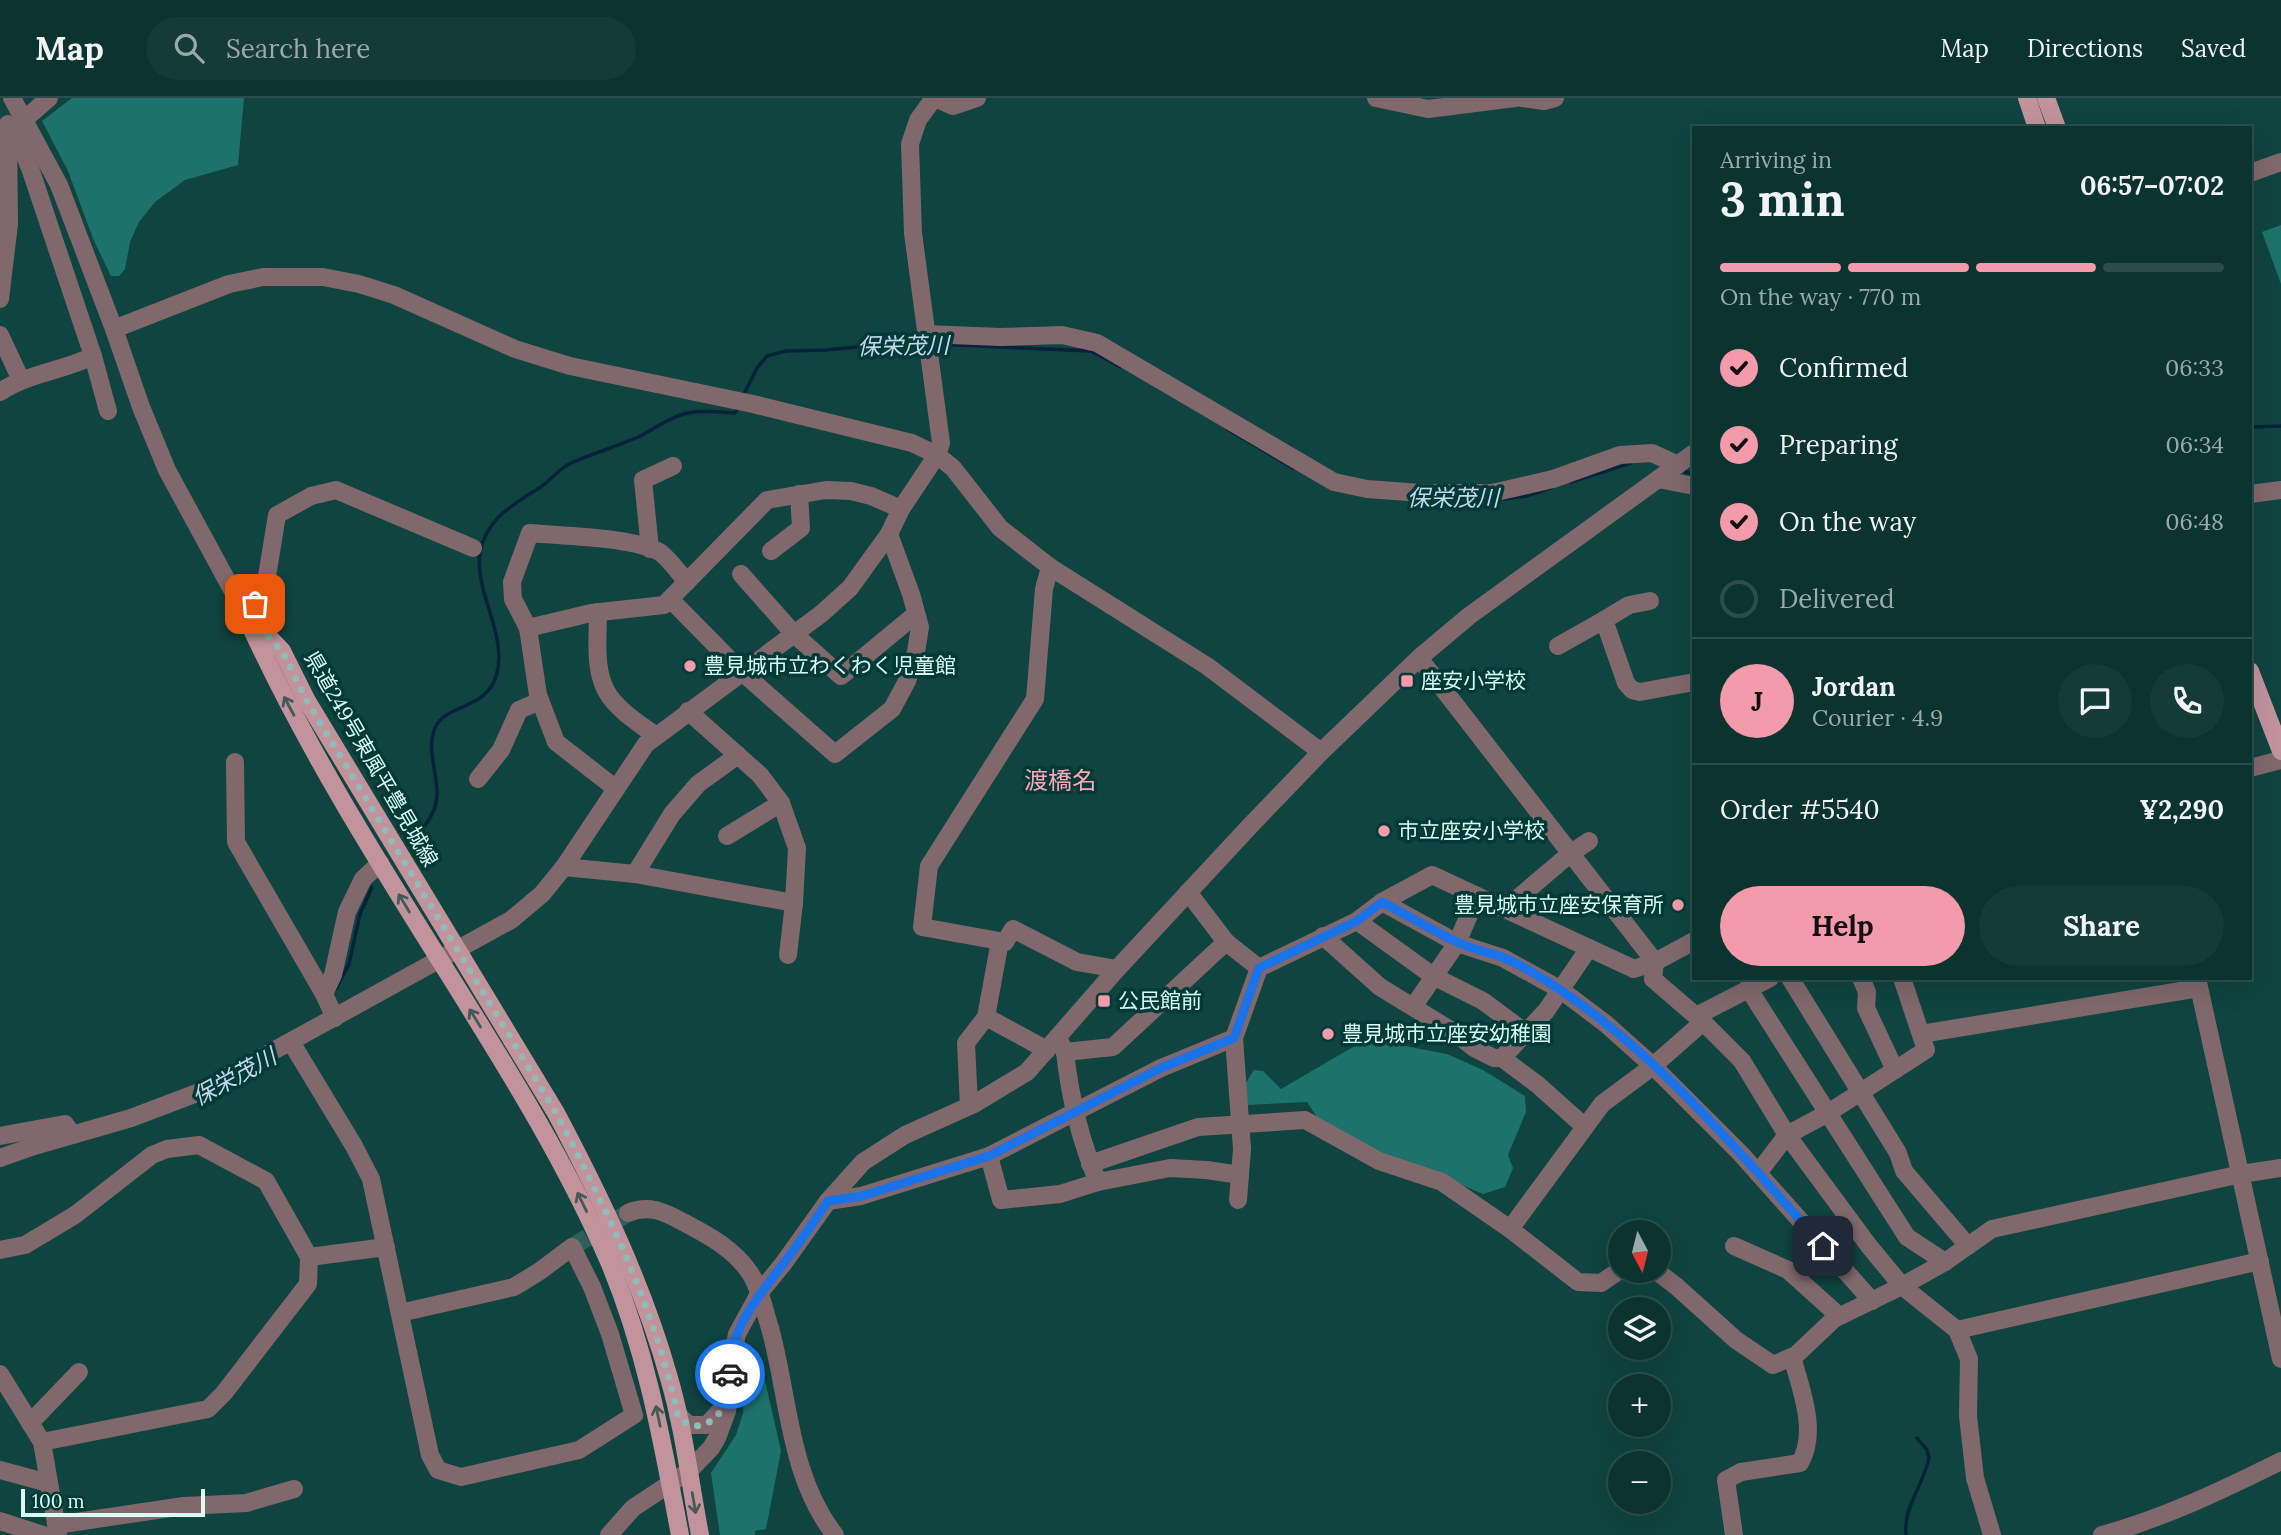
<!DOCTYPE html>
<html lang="en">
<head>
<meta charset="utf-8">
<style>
	:root { --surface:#0b3330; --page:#143b38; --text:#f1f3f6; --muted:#9aaaab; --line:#2b4e4c; --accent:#f39aab }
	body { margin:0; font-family:Lora,"Noto Sans JP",serif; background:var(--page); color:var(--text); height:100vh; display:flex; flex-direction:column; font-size:26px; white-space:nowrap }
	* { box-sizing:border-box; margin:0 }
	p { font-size:23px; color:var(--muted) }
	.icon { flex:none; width:38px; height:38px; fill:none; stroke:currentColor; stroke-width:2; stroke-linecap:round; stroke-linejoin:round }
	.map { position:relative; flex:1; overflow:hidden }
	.side { position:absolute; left:1692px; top:28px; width:560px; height:854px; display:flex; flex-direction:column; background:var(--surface); border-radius:0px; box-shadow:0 7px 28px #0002,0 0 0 2px var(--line) }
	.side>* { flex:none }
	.needle { width:46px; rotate:173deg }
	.buttons { position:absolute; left:1608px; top:1122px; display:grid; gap:14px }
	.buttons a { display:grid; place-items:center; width:63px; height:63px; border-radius:50%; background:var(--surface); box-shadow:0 7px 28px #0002,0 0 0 2px var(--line); font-size:35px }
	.scale { position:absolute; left:21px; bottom:18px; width:184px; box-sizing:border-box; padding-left:7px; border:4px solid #d9faf5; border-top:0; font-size:19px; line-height:24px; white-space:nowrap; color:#d9faf5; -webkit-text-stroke:5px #013a36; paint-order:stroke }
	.pin { position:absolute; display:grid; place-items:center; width:60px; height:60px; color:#fff; margin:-30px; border-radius:14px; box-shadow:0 4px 10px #0006 }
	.courier { position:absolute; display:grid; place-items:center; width:70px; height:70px; margin:-35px; border:5px solid #1a73e8; border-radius:50%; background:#fff; color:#222; box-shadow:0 2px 9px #0007 }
	.overview em { font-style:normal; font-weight:700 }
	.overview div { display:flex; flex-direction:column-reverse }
	.overview { display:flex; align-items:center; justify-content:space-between; height:119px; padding:0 28px }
	h1 { font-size:46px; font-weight:700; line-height:52px }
	.bar { display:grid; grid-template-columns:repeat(4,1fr); gap:10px 7px; align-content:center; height:84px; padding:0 28px }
	.bar i { height:9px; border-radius:5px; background:var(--line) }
	.bar .selected { background:var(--accent) }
	.bar p { grid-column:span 4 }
	.line { display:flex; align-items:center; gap:18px; padding:0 28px; border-top:2px solid var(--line) }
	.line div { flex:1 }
	.round { display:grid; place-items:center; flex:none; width:74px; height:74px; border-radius:37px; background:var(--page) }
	ol { padding:0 28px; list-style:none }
	li { display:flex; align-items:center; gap:21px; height:77px }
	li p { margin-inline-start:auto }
	li .icon { padding:7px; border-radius:50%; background:var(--accent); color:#111; stroke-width:4 }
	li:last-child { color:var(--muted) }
	li i { width:38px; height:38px; border:4px solid var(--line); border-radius:50% }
	.cta { display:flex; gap:14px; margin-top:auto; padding:14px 28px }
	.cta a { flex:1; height:80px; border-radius:42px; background:var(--accent); color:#111; font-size:28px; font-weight:700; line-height:80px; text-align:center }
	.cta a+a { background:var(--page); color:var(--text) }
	header { display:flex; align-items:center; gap:42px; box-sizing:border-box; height:98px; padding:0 35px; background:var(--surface); border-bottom:2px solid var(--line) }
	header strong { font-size:33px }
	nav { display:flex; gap:38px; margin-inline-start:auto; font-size:24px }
	.search { width:490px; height:63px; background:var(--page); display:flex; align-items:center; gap:18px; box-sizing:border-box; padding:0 24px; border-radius:38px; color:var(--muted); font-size:26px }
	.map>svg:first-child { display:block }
	.green { fill:#1d736c }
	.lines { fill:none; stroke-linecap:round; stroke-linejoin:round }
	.stream { stroke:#07233b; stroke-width:3.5 }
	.minor-tunnel { stroke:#2d5f5b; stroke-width:18; stroke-dasharray:18 9; stroke-linecap:butt }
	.minor { stroke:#80686c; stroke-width:18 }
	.major { stroke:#c2939b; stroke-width:18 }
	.oneway { stroke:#455959 }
	.done { stroke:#92bab6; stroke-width:7; stroke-dasharray:0 12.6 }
	.route { stroke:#1a73e8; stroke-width:9 }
	.poi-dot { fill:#f39aab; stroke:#013a36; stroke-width:2.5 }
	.labels { text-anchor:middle; stroke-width:7; stroke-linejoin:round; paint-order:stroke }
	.poi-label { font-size:21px; fill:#d9faf5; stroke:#013a36; text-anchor:start }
	.street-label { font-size:21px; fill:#d9faf5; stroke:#013a36 }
	.water-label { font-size:23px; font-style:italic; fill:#c4d8eb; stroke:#013a36 }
	.quarter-label { font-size:24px; fill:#fca8b8; stroke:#013a36 }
</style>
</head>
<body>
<header>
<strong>Map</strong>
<div class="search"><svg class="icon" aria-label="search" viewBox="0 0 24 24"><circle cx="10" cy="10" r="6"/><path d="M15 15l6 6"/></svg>Search here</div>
<nav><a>Map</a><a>Directions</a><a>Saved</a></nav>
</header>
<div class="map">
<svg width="2281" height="1437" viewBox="0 0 2281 1437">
	<rect width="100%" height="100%" fill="#0f4440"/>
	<g class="green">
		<path d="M 72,0 L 244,0 L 238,67 L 185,82 L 155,104 L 139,124 L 130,144 L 125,171 L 119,178 L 111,178 L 94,143 L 68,73 L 42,23 Z"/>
		<path d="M 2281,127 L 2281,186 L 2262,134 Z"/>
		<path d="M 1387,937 L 1404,940 L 1405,948 L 1447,956 L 1483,972 L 1525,998 L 1526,1014 L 1508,1057 L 1513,1070 L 1505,1089 L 1483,1096 L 1412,1066 L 1380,1059 L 1317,1019 L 1307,1004 L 1246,1007 L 1244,988 L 1254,972 L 1263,973 L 1281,991 L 1370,939 Z"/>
		<path d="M 761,1265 L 781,1353 L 766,1431 L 755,1433 L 755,1437 L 720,1437 L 711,1375 L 736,1337 L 743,1315 L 744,1301 Z"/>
	</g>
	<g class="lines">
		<g class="stream">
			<path d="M 933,246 L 1091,253 L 1121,269"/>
			<path d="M 743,298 L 757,270 L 767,258 L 786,253 L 826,252 L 910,244 L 922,245"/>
			<path d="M 2250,329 L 2281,328"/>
			<path d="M 1227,331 L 1293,370"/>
			<path d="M 1682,373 L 1694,376"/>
			<path d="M 1571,384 L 1631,365"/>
			<path d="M 1504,401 L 1526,398 L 1551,390"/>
			<path d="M 414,742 C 420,733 428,725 432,716 C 447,689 422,655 436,628 C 448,605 488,612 497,575 C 507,536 474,493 480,455 C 486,419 515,406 542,388 C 552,381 560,370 571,365 C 592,356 614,349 636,340 C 652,333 670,318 688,315 C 704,312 719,314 735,315 L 739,308"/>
			<path d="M 336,891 L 349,866 L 360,816 L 372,789"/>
			<path d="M 1906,1437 C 1903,1409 1924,1386 1929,1360 L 1927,1352 L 1917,1340"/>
		</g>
		<path class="minor-tunnel" d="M 572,1149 L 628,1115"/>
		<g class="minor">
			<path d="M 12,0 L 59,87 L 114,231 L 141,309 L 167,372 L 243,512 L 263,503 L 277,417 L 311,398 L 336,392 L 473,450"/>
			<path d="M 935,0 L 953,8 L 977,0"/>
			<path d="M 1376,0 L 1428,11 L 1515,0"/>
			<path d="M 1522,0 L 1544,3 L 1555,0"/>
			<path d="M 25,21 L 49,0"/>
			<path d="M 7,28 L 20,45 L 31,73 L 93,258 L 108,313"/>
			<path d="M 2250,75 L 2281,64"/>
			<path d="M 0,201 L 9,126 L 8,26"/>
			<path d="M 114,231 L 229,186 L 263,179 L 323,179 L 359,186 L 394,197 L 515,251 L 570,268 L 753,306 L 912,345 L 937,357 L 953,370 L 1000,430 L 1050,469 L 1207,568 L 1321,654"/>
			<path d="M 926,236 L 1000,239 L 1062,237 L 1097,245 L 1334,384 L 1367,391 L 1421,395 L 1492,395 L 1553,381 L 1620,357 L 1652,355 L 1678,367"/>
			<path d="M 0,237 L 21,282"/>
			<path d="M 0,294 C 28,275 63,273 93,258"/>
			<path d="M 1658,381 L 1694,388"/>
			<path d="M 2250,396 L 2281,392"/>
			<path d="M 650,451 L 643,382 L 673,368"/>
			<path d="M 771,453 L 801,430 L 799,396"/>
			<path d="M 1050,469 L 1044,491 L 1035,601 L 929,768 L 922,829 L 1005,844 L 1013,831 L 1077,864 L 1117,871"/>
			<path d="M 741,476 L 794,536 L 841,578 L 916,516"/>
			<path d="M 670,501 L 742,574 L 835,656 L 892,611 L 907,583 L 916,554 L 920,529 L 911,496 L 889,436"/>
			<path d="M 598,514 C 598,541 593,576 610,599 C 622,615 640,626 656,638"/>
			<path d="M 1604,522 L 1629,507 L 1650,503"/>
			<path d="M 528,530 L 513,501 L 512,484 L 530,435 C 562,438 635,439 661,455 C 670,462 679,475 687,484"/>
			<path d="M 1558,548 L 1604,522 L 1626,585 L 1632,592 L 1640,594 L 1694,584"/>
			<path d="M 1419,560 L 1655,864 L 1653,881 L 1703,924 L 1742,963 L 1787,1037 L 1869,1148 L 1902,1188 L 1957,1232 L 1969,1261 L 1968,1318 L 1975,1380 L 1992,1437"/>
			<path d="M 235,664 L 236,744 L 324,896"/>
			<path d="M 2250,670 L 2281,662"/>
			<path d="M 478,681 L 501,652 L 519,612 L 540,603"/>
			<path d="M 615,690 L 556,644 L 538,597 L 528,530 L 591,515 L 664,507 L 767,402 L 826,392 L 851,393 L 871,398 L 901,411"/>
			<path d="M 727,738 L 781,705"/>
			<path d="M 564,769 L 635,776 L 794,805 L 797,750 L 781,705 L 760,677 L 688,613"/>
			<path d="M 635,776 L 672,716 L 698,686 L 738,657"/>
			<path d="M 1188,794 L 1226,844 L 1259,870"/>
			<path d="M 1382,804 L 1457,845 L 1503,860 L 1561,892 L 1606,926 L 1653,968 L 1741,1056 L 1872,1203"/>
			<path d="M 1505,811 L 1571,755 L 1589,743"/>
			<path d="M 1357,823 L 1433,878 L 1483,903 L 1526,935"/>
			<path d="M 1323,838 L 1380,889 L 1457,936 L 1474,950 L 1494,960 L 1502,960"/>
			<path d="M 788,857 L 794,805"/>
			<path d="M 1790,880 L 1898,1055 L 1904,1073 L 1968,1148"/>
			<path d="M 1861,880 L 1867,894 L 1866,910 L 1895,972"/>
			<path d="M 2197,880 L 2281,1261"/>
			<path d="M 1748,890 L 1907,1139 L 1945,1164"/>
			<path d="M 1413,909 L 1457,845 L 1477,798"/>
			<path d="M 1696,918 L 1770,880"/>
			<path d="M 986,919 L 1047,952"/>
			<path d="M 335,920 L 324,896 L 333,877 L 347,814 L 363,781 L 380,765"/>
			<path d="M 1921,936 L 2199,890"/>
			<path d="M 291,944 L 354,1048 L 371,1081 L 430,1357 L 438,1372 L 461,1379 L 579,1352 L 634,1317 L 610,1236 L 592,1189 L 572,1149 L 540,1173 L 514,1189 L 400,1215"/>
			<path d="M 1060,944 L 1065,954 L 1113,949 L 1226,844"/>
			<path d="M 969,1008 L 966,945 L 986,919 L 1000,843"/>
			<path d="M 1585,1029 L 1538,987 L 1502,960 L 1546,913 L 1589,850"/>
			<path d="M 0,1038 L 65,1026 L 73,1037"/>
			<path d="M 989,1058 L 1001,1102 L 1060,1096 L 1098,1084 C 1080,1042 1070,1000 1065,954"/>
			<path d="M 0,1060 L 34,1048 L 131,1020 L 197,995 L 511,822 L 542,796 L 564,769 L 646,646 L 821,516 L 850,490 L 889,436 L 901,411 L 937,357 L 941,345 L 913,135 L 910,46 L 918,22 L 934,0"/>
			<path d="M 1090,1066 L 1198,1029 L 1305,1022 L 1379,1063 L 1442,1084 L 1510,1131"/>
			<path d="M 1758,1075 L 1787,1037 L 1828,1015 L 1926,952 L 1902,880"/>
			<path d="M 1098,1084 L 1170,1070 L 1207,1072 L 1240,1077"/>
			<path d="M 1238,1102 L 1242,1051 L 1234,940 L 1259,870 L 1357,823 L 1382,804 L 1432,777 L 1634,871 L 1655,864 L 1694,843"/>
			<path d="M 828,1103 L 861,1098 L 989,1058 L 1161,970 L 1234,940"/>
			<path d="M 628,1115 C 649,1106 664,1114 683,1124 C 708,1137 734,1151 750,1175 C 761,1192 764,1212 770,1230 C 789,1299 789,1379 835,1437"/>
			<path d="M 1734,1148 L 1788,1172 L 1839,1218"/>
			<path d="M 0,1152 L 25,1147 L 75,1117 L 152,1057 L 167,1051 L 199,1047 L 266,1083 L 309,1159 L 308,1186 L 224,1295 L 208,1311 L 42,1344"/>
			<path d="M 309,1159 L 386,1149"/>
			<path d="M 1620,1172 L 1601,1185 L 1578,1184 L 1510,1131 L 1602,1006 L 1653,968 L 1703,924"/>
			<path d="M 1655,1172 L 1676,1188 L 1736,1242 L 1773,1267 L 1796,1257 L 1834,1221 L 1902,1188 L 1945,1164 L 1992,1131 L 2241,1076 L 2281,1070"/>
			<path d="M 1957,1232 L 2260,1163"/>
			<path d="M 0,1276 L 42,1344 L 58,1437"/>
			<path d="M 678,1317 L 689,1327 L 707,1327 L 725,1307"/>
			<path d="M 30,1325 L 79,1274"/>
			<path d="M 0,1372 L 48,1385"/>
			<path d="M 0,1423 L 43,1437"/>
			<path d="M 56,1427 L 184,1408 L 246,1405 L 294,1391"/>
			<path d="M 609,1437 L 633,1410 L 689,1373 L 711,1350 L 717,1340 L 727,1313 L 730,1270 L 737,1236 L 760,1194 L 783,1166 L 828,1103 L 863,1064 L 905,1037 L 974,1006 L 1027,974 L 1117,871 L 1249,729 L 1321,654 L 1419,560 L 1469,518 L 1694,355"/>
			<path d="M 1734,1437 L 1726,1382 L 1741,1374 L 1800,1365 C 1818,1334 1801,1291 1792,1259"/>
			<path d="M 2102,1437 C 2164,1420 2223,1392 2281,1363"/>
		</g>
		<g class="major">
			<path d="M 2027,0 L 2037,30"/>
			<path d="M 2046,0 L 2057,30"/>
			<path d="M 243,512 L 282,553 L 307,603 L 556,1015 C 601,1100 643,1187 669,1280 C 684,1331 690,1385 700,1437"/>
			<path d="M 249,525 C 307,652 382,770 456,888 C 512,978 568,1068 610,1166 C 647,1255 662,1343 680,1437"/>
			<path d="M 2250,573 L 2281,653"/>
		</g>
	</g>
	<defs><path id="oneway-shaft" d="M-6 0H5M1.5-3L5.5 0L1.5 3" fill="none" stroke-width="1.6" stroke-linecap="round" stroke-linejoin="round" transform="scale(1.75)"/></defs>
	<g class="oneway">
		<use href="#oneway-shaft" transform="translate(289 608) rotate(-118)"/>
		<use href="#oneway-shaft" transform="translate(404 805) rotate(-121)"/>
		<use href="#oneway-shaft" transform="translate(475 920) rotate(-122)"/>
		<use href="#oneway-shaft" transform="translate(582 1104) rotate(-116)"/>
		<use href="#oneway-shaft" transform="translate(658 1318) rotate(-102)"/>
		<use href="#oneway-shaft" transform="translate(694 1405) rotate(80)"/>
	</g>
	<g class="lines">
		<path class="done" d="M 255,506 L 243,512 L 282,553 L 307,603 L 556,1015 C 607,1111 655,1211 678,1318 C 692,1334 708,1329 721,1313 C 724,1309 729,1304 730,1299 C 731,1292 730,1283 730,1276"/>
		<path class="route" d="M 730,1276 C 728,1232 759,1198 784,1165 C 799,1145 814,1124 828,1103 L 862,1098 L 989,1058 L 1161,970 L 1234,940 L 1259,870 L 1357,823 L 1382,804 C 1407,817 1431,832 1457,844 C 1471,851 1487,854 1502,859 C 1522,867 1544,881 1562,893 C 1660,959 1745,1060 1823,1148"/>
	</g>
	<g class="poi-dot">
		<circle cx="690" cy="568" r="7"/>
		<rect x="1400" y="576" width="14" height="14" rx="3.5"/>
		<circle cx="1384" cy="733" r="7"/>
		<circle cx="1678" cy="807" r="7"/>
		<rect x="1097" y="896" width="14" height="14" rx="3.5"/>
		<circle cx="1328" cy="936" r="7"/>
	</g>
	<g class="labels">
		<g class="poi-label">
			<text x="704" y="575">豊見城市立わくわく児童館</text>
			<text x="1421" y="590">座安小学校</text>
			<text x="1398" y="740">市立座安小学校</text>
			<text x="1664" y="814" text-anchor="end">豊見城市立座安保育所</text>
			<text x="1118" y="910">公民館前</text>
			<text x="1342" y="943">豊見城市立座安幼稚園</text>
		</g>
		<g class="street-label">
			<text transform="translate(371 661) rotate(60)" y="7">県道249号東風平豊見城線</text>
		</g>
		<g class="water-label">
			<text transform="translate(903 248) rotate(-1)" y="8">保栄茂川</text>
			<text x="1453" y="408">保栄茂川</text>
			<text transform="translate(234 979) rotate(-29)" y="8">保栄茂川</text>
		</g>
		<g class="quarter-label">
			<text x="1060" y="691">渡橋名</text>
		</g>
	</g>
</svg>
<div class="buttons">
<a><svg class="needle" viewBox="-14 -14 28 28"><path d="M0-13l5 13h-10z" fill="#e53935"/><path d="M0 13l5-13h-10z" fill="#9aaaab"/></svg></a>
<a><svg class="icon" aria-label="layers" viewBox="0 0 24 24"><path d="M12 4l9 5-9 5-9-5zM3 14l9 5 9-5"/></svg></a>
<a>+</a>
<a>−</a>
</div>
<div class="scale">100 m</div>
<div class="pin" style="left:255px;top:506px;background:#ea580c"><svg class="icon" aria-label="bag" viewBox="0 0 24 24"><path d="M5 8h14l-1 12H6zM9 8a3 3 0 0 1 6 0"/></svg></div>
<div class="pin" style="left:1823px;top:1148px;background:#1f2937"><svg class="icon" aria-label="home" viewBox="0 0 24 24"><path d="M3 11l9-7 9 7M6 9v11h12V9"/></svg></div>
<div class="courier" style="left:730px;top:1276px"><svg class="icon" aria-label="car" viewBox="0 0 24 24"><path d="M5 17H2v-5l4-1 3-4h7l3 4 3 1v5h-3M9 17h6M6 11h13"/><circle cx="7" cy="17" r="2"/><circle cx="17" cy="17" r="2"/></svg></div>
<section class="side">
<div class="overview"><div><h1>3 min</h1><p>Arriving in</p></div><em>06:57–07:02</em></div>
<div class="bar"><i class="selected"></i><i class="selected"></i><i class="selected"></i><i></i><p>On the way · 770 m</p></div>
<ol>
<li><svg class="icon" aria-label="check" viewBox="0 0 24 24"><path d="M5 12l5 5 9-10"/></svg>Confirmed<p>06:33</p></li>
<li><svg class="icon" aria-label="check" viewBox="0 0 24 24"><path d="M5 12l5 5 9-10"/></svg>Preparing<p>06:34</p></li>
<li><svg class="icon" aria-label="check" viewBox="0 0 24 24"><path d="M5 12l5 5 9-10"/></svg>On the way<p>06:48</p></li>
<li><i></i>Delivered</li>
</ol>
<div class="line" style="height:126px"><b class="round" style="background:var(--accent);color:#111">J</b><div><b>Jordan</b><p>Courier · 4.9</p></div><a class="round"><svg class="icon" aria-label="chat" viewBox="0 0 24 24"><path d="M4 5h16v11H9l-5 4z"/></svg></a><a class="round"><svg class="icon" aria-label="phone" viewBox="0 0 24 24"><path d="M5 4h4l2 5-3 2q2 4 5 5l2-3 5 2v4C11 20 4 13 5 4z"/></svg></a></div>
<div class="line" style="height:91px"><div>Order #5540</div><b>¥2,290</b></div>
<div class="cta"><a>Help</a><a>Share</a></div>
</section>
</div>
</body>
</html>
